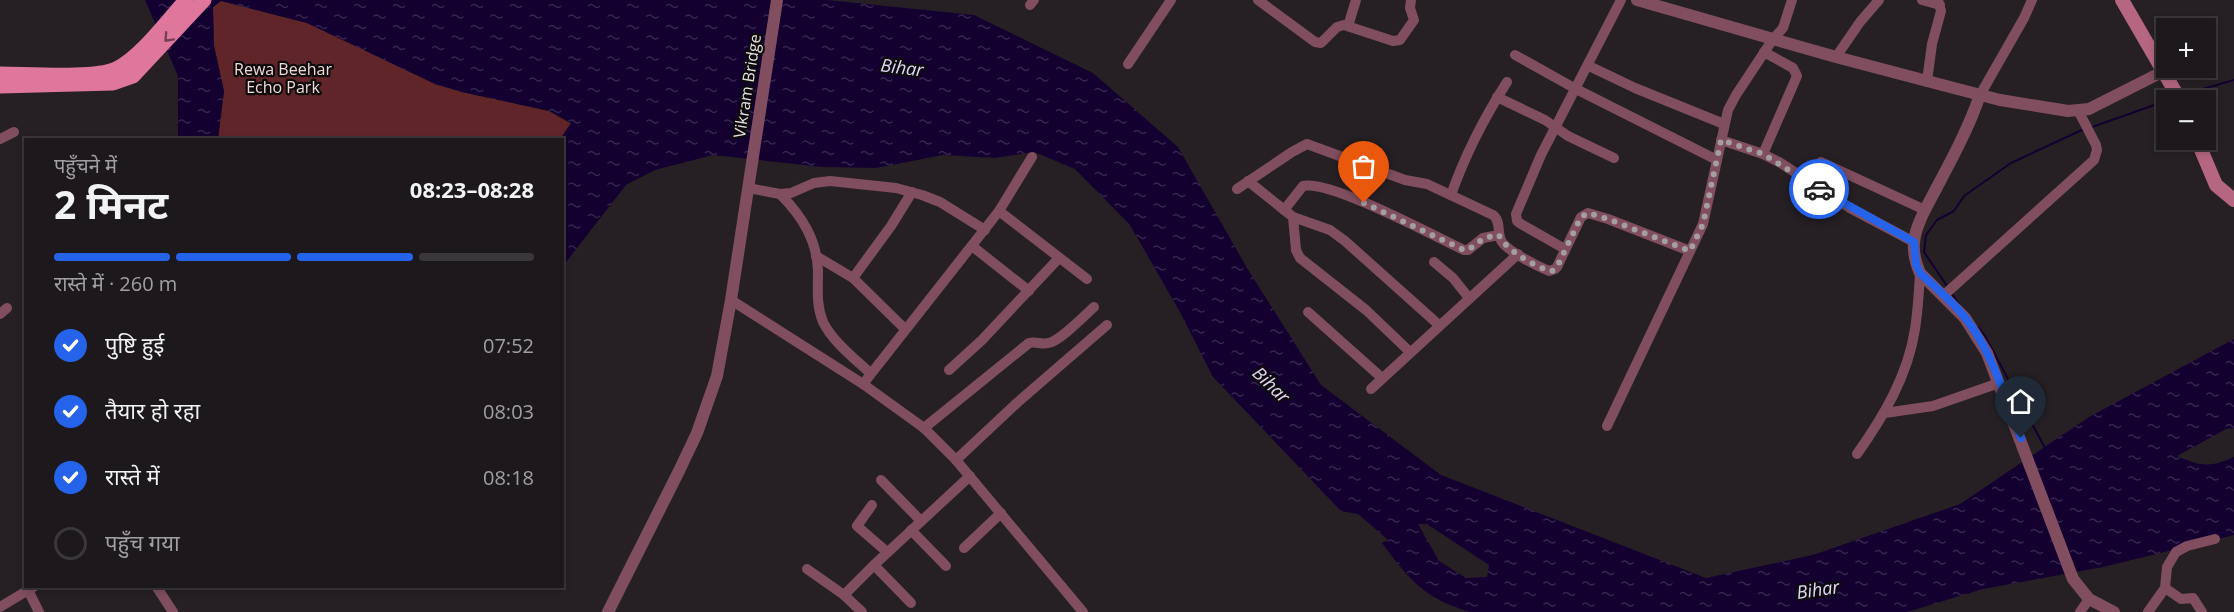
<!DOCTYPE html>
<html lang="hi">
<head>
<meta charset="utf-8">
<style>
	:root { --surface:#1c181b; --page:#252124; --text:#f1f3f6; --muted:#a0a0a3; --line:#3a373a; --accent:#2563eb }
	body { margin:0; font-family:"Open Sans","Noto Sans Devanagari",sans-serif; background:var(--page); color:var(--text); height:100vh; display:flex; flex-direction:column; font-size:22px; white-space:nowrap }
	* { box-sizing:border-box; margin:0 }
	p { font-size:20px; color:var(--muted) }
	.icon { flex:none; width:33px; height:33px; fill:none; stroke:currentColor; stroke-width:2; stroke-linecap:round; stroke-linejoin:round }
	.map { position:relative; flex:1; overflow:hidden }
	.sheet { position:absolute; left:24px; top:138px; width:540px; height:450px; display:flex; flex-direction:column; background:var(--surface); border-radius:0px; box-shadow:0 3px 9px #0003,0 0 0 2px var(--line) }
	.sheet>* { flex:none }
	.buttons { position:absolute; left:2156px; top:18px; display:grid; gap:12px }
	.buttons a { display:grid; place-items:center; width:60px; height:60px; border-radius:0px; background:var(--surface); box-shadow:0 3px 9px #0003,0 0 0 2px var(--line); font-size:30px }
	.pin { position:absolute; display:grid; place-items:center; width:51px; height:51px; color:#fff; margin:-62px -26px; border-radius:50% 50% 50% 0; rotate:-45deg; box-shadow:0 0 6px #0007 }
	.pin .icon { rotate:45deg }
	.courier { position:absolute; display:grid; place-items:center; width:60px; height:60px; margin:-30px; border:4px solid #2563eb; border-radius:50%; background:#fff; color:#222; box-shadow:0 2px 8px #0007 }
	.head em { font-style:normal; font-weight:700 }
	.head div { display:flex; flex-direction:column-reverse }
	.head { display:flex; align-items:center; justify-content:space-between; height:102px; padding:0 30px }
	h1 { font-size:39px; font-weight:700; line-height:45px }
	.bar { display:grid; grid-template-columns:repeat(4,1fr); gap:9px 6px; align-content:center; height:72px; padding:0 30px }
	.bar i { height:8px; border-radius:4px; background:var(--line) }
	.bar .on { background:var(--accent) }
	.bar p { grid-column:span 4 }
	ol { padding:0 30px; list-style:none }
	li { display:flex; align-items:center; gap:18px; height:66px }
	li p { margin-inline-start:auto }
	li .icon { padding:6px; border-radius:50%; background:var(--accent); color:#fff; stroke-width:4 }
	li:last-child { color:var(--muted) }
	li i { width:33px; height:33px; border:3px solid var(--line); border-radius:50% }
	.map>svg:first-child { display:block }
	.green { fill:#602528 }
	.water { fill:url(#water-ripples); fill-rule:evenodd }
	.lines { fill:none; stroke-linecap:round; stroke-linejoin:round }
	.stream { stroke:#140030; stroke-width:2 }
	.minor { stroke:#804e5e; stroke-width:10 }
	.tertiary { stroke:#804e5e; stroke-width:12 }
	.secondary { stroke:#b56681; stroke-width:14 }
	.primary { stroke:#de779b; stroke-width:15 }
	.oneway { stroke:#764154 }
	.done { stroke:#a39fa1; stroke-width:6; stroke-dasharray:0 10.8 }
	.route { stroke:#2563eb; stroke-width:8 }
	.labels { text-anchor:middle; stroke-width:4.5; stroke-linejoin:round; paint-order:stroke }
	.park-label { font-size:16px; fill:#f0d9d8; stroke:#0d0b0c }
	.street-label { font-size:16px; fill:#e7e3e5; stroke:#0d0b0c }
	.water-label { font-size:18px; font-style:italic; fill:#e1d7fb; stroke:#0d0b0c }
</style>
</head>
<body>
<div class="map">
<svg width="2234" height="612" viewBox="0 0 2234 612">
	<defs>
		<pattern id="water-ripples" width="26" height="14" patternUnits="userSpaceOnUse" patternTransform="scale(1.5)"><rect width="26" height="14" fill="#140030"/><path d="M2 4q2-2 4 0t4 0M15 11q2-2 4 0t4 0" fill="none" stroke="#36254e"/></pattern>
	</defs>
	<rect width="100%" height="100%" fill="#262024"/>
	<path class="green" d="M 221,1 L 307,23 L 435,84 L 462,92 L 549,111 L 571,124 L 560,140 L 218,139 L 224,91 L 214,46 L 213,7 Z"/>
	<path class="water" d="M 145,0 L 827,0 L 974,15 L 1093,73 L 1178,147 L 1247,268 L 1321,385 L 1441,475 L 1706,578 L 1813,555 L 1960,504 L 2089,417 L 2234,339 L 2234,428 L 2226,429 L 2177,456 C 2200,466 2210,468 2234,457 L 2234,535 L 2103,567 L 1983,589 L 1907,612 L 1470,612 C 1424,598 1410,581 1382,543 L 1388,540 L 1358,514 L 1341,511 L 1213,377 L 1181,314 L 1130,225 L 1075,169 L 1034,152 L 995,158 L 943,155 L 876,168 L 822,167 L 713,155 L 655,170 L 626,185 L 563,266 L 562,140 L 560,139 L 571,123 L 549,111 L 462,92 L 435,84 L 307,23 L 221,1 L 213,7 L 214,46 L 224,91 L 218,139 L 178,139 L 178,76 ZM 1418,524 L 1427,524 L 1489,565 L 1487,577 L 1466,578 L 1439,561 Z"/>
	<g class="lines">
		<g class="stream">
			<path d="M 2182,95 L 2234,80"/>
			<path d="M 2168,100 L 2174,98"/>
			<path d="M 2092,127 L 2166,101"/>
			<path d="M 1947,286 L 1924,252 L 1926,235 L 1937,220 L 1954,211 L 1964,196 L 2011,163 L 2084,129"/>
			<path d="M 1952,294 L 1959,304"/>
			<path d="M 1978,327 L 1985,336 L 2045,448"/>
		</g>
		<g class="minor">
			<path d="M 1258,0 L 1315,42 L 1321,43 L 1337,27 L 1344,25 L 1393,41 L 1400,40 L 1414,20 L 1410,8 L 1411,0"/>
			<path d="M 1922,0 L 1940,5"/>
			<path d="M 1030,5 L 1034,0"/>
			<path d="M 1348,26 L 1356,0"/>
			<path d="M 1515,55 L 1576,89 L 1717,160"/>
			<path d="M 1836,57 L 1860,22 L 1879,0"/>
			<path d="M 1128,64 L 1171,0"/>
			<path d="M 1589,66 L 1635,88 L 1724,124"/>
			<path d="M 1927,81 L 1932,44 L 1941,11 L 1938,0"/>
			<path d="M 1980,95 L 2024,18 L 2032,0"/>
			<path d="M 1497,97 L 1545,120 L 1568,136 L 1614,158"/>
			<path d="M 0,139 L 14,132"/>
			<path d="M 1721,140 L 1763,154 L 1779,162 L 1850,208 L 1914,242"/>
			<path d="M 1763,154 L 1797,76 L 1793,68 L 1764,52"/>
			<path d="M 1821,162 L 1925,210"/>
			<path d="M 1248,181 L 1293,217 L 1330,230 L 1345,241 L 1439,325"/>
			<path d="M 748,188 L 780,194 L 791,193 L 814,183 L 830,181 L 896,188 L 922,195 L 940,202 L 985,230"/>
			<path d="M 1237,189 L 1292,152 L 1307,144 L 1405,180 L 1427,184 L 1493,215 C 1502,222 1496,233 1502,242 C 1509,252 1537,266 1549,271 L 1555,269 L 1557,267 L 1581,217 L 1588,213 L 1608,219 L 1690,251"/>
			<path d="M 780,194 C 802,216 817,240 818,271 C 818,289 816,305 823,322 C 833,342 854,358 870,373"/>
			<path d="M 1451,195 C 1465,155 1484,118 1507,82"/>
			<path d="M 1284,210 L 1303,186 C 1331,180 1434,236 1464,250 L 1468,250 L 1483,238 L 1499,235"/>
			<path d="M 999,211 L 1087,279"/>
			<path d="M 1293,217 L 1296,250 L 1300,258 L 1366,310 L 1410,352"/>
			<path d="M 972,246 L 1029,291"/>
			<path d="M 1565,249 L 1521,224 L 1517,221 L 1516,214 L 1541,155 L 1621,0"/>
			<path d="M 816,256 L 853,278 L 905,329"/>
			<path d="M 1434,262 L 1453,278 L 1469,298"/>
			<path d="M 853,278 L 891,226 L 912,192"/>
			<path d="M 1943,296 L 2094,160 L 2097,150 L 2096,145 L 2079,112"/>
			<path d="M 731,300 L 863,384 L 924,428 L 956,460 L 1083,612"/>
			<path d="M 1308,312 L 1382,378"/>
			<path d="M 0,314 L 7,308"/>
			<path d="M 949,370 L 982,340 L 1059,258"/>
			<path d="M 863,384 L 999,211 L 1032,157"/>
			<path d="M 1371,389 L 1518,254"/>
			<path d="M 1885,413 L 1933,406 L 1999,383"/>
			<path d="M 1607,426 L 1703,224 L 1728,110 L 1736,95 L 1773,39 L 1783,28 L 1792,0"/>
			<path d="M 924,428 L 1029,343 C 1036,341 1041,345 1048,343 C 1059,342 1084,316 1094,307"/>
			<path d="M 1857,454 C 1884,416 1908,375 1915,329 C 1918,310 1919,292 1920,273"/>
			<path d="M 956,460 L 1018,402 L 1107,325"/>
			<path d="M 881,480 L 921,521"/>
			<path d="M 872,505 L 857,526 L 887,552"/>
			<path d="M 911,530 L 946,566"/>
			<path d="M 964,548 L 1001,513"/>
			<path d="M 874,565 L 911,603"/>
			<path d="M 807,569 L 844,595 L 862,612"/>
			<path d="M 156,586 L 173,612"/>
			<path d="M 2165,588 L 2181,599 L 2193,598 L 2202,612"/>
			<path d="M 28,590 L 39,612"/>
			<path d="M 844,595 L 874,565 L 970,476"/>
			<path d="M 0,607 L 35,586"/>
			<path d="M 2080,612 L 2089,599"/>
			<path d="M 2148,612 L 2165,588 L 2167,567 L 2176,552 L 2187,546 L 2215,539"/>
		</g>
		<g class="tertiary">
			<path d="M 1637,0 L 1836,57 L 1927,81 L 2000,100 L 2068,111 L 2089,109 L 2164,71"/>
			<path d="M 1980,95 C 1969,127 1953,157 1937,187 C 1929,203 1916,223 1914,242 C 1913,253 1916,264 1920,273 L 1965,318 L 1987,353 L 2073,579 L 2089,599 L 2114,612"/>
			<path d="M 608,612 L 679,471 L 697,433 L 717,376 L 731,300 L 777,0"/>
		</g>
		<g class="secondary">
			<path d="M 2122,0 L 2180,100"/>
			<path d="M 2197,140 L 2216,185 L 2234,200"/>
		</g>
		<g class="primary">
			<path d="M 0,74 C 27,74 94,79 116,69 C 139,59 169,19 186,0"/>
			<path d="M 0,86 L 113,83 L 133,76 L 204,0"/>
		</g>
	</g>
	<defs><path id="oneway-chevron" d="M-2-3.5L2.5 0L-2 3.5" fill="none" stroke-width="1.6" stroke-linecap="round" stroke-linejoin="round" transform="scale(1.5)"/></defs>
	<use class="oneway" href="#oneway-chevron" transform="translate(168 38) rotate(133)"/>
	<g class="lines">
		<path class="done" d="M 1364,203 L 1464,250 L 1468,250 L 1484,238 L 1499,235 C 1504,249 1538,269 1552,271 L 1557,267 L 1581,217 L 1588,213 L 1608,219 L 1690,251 L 1703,224 L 1721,140 L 1763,154 L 1819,189"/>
		<path class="route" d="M 1819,189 L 1914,242 L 1916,264 L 1920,273 C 1936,288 1954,303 1967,320 C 1993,354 2005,398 2021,438"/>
	</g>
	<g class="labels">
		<g class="park-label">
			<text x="283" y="75">Rewa Beehar<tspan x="283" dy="18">Echo Park</tspan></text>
		</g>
		<g class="street-label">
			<text transform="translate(747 86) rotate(-81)" y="6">Vikram Bridge</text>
		</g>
		<g class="water-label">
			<text transform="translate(902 68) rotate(7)" y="6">Bihar</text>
			<text transform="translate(1271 385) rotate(44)" y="6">Bihar</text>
			<text transform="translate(1818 590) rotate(-8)" y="6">Bihar</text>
		</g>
	</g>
</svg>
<div class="buttons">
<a>+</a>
<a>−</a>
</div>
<div class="pin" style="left:1364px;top:203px;background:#ea580c"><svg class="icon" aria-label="bag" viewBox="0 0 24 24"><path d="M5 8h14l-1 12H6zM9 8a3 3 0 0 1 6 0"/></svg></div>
<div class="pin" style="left:2021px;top:438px;background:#1f2937"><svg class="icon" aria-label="home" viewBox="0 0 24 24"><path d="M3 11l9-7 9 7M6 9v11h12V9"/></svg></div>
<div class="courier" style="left:1819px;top:189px"><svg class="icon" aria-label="car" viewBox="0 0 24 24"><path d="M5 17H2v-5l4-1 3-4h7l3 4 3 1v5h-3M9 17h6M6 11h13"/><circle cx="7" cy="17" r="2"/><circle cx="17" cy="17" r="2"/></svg></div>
<section class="sheet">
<div class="head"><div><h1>2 मिनट</h1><p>पहुँचने में</p></div><em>08:23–08:28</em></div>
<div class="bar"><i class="on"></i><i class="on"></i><i class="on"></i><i></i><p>रास्ते में · 260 m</p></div>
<ol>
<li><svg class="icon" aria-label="check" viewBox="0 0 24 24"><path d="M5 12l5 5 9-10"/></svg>पुष्टि हुई<p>07:52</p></li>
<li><svg class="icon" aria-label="check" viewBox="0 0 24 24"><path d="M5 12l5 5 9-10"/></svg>तैयार हो रहा<p>08:03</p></li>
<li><svg class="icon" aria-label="check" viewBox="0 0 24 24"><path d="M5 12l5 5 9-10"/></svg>रास्ते में<p>08:18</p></li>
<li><i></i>पहुँच गया</li>
</ol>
</section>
</div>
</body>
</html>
